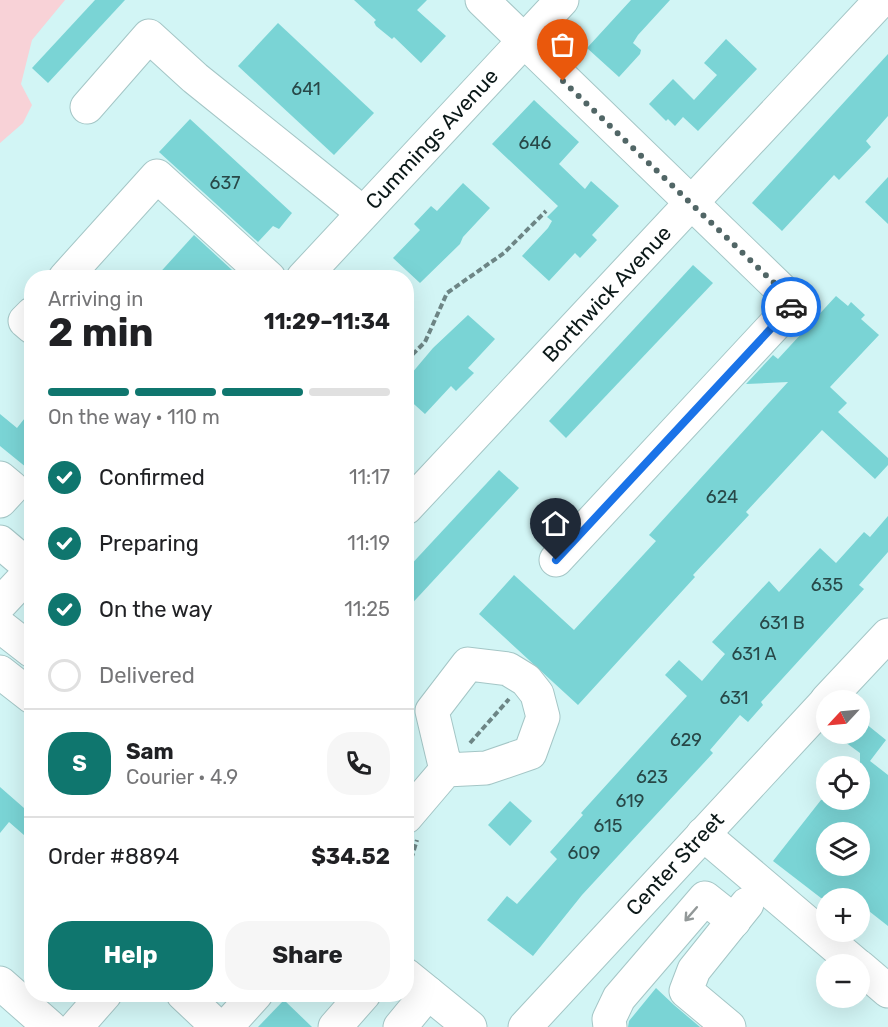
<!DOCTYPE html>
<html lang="en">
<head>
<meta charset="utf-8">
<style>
	:root { --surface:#fff; --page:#f6f6f6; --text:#202124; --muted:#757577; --line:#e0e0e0; --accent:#0f766e }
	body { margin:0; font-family:Rubik,sans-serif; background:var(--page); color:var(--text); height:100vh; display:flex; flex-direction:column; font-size:22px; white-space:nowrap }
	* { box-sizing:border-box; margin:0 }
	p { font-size:20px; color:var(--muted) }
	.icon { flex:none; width:33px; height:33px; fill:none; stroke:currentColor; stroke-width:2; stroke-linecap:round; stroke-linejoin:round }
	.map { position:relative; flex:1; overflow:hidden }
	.panel { position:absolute; left:24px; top:270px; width:390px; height:732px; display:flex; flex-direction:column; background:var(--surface); border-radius:24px; box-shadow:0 6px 24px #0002 }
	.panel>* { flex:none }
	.needle { width:39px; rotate:244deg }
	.tools { position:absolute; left:816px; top:690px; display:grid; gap:12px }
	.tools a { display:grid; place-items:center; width:54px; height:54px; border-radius:50%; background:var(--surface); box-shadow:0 6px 24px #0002; font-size:30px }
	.pin { position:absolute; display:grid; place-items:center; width:51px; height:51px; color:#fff; margin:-62px -26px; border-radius:50% 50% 50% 0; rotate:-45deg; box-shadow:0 0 6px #0007 }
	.pin .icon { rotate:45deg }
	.courier { position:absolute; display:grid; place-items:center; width:60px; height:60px; margin:-30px; border:4px solid #1a73e8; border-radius:50%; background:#fff; color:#222; box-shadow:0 2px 8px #0007 }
	.head em { font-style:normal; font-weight:700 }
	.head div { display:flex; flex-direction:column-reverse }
	.head { display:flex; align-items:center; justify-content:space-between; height:102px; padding:0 24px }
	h1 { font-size:39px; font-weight:700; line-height:45px }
	.bar { display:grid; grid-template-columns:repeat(4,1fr); gap:9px 6px; align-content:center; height:72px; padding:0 24px }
	.bar i { height:8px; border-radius:4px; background:var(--line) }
	.bar .active { background:var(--accent) }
	.bar p { grid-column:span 4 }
	.line { display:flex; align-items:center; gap:15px; padding:0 24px; border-top:2px solid var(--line) }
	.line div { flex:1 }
	.round { display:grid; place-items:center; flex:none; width:63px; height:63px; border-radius:24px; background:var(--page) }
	ol { padding:0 24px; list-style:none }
	li { display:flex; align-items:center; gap:18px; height:66px }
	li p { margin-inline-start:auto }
	li .icon { padding:6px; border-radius:50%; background:var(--accent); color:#fff; stroke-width:4 }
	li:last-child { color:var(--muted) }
	li i { width:33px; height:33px; border:3px solid var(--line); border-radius:50% }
	.button { display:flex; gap:12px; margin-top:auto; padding:12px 24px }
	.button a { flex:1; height:69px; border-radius:24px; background:var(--accent); color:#fff; font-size:24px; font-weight:700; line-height:69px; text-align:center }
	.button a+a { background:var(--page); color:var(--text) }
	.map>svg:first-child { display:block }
	.green { fill:#f8d2d7 }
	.building { fill:#7ad4d5; fill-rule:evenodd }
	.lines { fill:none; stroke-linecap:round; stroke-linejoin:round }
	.minor-casing { stroke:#a4c6c6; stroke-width:35 }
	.major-casing { stroke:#a4c6c6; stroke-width:35 }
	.path { stroke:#6d8585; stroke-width:4; stroke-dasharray:6 3; stroke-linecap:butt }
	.minor { stroke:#fff; stroke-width:33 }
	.major { stroke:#fff; stroke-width:33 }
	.oneway { stroke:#929898 }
	.done { stroke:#516666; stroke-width:6; stroke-dasharray:0 10.8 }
	.route { stroke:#1a73e8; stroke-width:8 }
	.labels { text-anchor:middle; stroke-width:6; stroke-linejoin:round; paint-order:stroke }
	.number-label { font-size:18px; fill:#284848 }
	.street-label { font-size:21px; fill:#0c1919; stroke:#fff }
</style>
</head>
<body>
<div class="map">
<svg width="888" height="1027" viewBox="0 0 888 1027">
	<rect width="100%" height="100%" fill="#d2f5f5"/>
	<path class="green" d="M 0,0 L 65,0 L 32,40 L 21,84 L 32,105 L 23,123 L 0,143 Z"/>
	<g class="building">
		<path d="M 95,0 L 125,0 L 48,83 L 32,68 Z"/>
		<path d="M 354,0 L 427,0 L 417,10 L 446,36 L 421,63 L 394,37 L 392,39 L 376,26 L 374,22 L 376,20 Z"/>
		<path d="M 631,0 L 670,0 L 638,35 L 633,43 L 641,50 L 640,54 L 619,77 L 587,48 Z"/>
		<path d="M 278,23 L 374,113 L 334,155 L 238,66 Z"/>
		<path d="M 726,39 L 757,69 L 698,131 L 683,117 L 675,126 L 668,119 L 666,121 L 649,104 L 673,79 L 694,100 L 717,75 L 704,63 Z"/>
		<path d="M 888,54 L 888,116 L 866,141 L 871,147 L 839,180 L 834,175 L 782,231 L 752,203 Z"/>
		<path d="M 534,100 L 579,142 L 559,164 L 585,189 L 591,181 L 619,206 L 592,235 L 597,240 L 580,258 L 575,253 L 549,281 L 522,256 L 548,228 L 552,221 L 547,217 L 558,206 L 492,144 Z"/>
		<path d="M 190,119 L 292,213 L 279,229 L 273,226 L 258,242 L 159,152 Z"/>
		<path d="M 888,177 L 888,224 L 865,202 Z"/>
		<path d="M 463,183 L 490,208 L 463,237 L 460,244 L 420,283 L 393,258 L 420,230 L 414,224 L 431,206 L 437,211 Z"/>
		<path d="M 194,235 L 232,270 L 225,278 L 155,278 Z"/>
		<path d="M 693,265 L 713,283 L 566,438 L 549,421 Z"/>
		<path d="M 836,296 L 848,306 L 851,302 L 865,315 L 861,319 L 879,335 L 830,387 L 847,403 L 838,412 L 888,458 L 888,465 L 875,479 L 822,430 L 746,512 L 749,515 L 693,575 L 695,577 L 578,705 L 479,614 L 514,575 L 574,630 L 656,541 L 649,535 L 788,382 L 746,384 L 773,355 L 778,359 Z"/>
		<path d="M 468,315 L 495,339 L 468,368 L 474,373 L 456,391 L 451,386 L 425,414 L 406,397 L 406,380 L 433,348 Z"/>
		<path d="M 32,409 L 32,472 L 0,446 L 0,414 L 17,428 Z"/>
		<path d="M 499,470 L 519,488 L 406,610 L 406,570 Z"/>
		<path d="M 888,516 L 888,552 L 859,585 L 864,589 L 761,702 L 763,705 L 748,722 L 740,715 L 710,750 L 713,753 L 582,895 L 533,956 L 487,920 L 507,896 L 517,904 L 557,859 L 550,852 L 583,815 L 581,813 L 687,696 L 665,675 L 679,660 L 702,681 L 725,654 L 712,642 L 769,581 L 779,592 L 820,548 L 836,563 L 864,532 L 870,537 Z"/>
		<path d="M 860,719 L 886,740 L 870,761 L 888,775 L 888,926 L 860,904 L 860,898 L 821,898 L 773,861 L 821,800 L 860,800 L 860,753 L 834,734 L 860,734 ZM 826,832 L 860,832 L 860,866 L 826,866 Z"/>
		<path d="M 0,787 L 32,815 L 32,842 L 9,822 L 0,833 Z"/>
		<path d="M 510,801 L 532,821 L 510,846 L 488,825 Z"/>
		<path d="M 656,988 L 674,1005 L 700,1027 L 628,1027 L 629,1021 Z"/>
		<path d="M 284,1000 L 312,1027 L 258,1027 Z"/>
	</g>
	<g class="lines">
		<g class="minor-casing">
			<g id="minor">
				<path d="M 482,0 L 795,303 L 556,560"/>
				<path d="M 87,107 L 149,36 L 195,78 L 363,213"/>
				<path d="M 65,278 L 157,176 L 269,278"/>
				<path d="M 303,278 L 562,0"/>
				<path d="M 32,314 L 25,321 L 32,327"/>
				<path d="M 0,478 L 12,488 L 0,501"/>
				<path d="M 406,508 L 881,0"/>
				<path d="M 0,542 L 32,569"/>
				<path d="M 0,604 L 32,570"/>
				<path d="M 827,700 L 888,635"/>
				<path d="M 406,817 L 446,770 L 486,768 L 530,753 L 543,717 L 537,694 L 526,680 L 508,669 L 468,664 L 432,711 L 446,770"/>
				<path d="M 703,834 L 856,964"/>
				<path d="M 860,967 L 888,991"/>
				<path d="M 0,983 L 50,1027"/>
				<path d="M 183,994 L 218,1027"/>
				<path d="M 76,1027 L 105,994"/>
				<path d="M 226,1027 L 256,994"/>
				<path d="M 335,1027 L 364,994"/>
				<path d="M 400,1027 L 428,993"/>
				<path d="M 525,1027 L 826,702"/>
				<path d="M 610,1027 L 609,1019 L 619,998 L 705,898 L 734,921"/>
				<path d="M 729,1027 L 686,991 L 694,970 L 747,904"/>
			</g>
		</g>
		<g class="major-casing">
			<g id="major">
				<path d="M 0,626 L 32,651"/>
				<path d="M 0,672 L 32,697"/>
				<path d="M 406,975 L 470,1027"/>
			</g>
		</g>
		<g class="path">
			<path d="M 406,361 L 425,342 L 447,293 L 504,253 L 546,211"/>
			<path d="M 470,743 L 509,699"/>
			<path d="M 406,876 L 417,840"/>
		</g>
		<use href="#minor" class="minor"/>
		<use href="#major" class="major"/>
	</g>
	<defs><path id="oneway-shaft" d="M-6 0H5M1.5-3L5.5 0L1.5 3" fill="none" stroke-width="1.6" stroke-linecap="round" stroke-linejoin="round" transform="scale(1.5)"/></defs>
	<use class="oneway" href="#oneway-shaft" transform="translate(691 914) rotate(131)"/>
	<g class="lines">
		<path class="done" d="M 563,81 L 795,303 L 791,307"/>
		<path class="route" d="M 556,560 L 791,307"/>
	</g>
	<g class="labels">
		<g class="number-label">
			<text x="306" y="95">641</text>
			<text x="535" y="149">646</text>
			<text x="225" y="189">637</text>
			<text x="722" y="503">624</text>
			<text x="827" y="591">635</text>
			<text x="782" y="629">631 B</text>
			<text x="754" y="660">631 A</text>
			<text x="734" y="704">631</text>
			<text x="686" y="746">629</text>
			<text x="652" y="783">623</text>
			<text x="630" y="807">619</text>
			<text x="608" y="832">615</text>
			<text x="584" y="859">609</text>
		</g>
		<g class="street-label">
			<text transform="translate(432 139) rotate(-47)" y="7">Cummings Avenue</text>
			<text transform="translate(607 294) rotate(-47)" y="7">Borthwick Avenue</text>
			<text transform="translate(675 864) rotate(-47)" y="7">Center Street</text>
		</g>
	</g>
</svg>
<div class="tools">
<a><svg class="needle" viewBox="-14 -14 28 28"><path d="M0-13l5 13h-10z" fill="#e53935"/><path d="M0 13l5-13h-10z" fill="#757577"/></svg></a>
<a><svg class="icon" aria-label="locate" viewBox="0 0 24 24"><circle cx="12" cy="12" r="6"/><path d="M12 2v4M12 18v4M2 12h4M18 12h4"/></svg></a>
<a><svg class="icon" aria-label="layers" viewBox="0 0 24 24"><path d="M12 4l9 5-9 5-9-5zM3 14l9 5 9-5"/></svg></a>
<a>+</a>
<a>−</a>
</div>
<div class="pin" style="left:563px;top:81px;background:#ea580c"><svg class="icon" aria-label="bag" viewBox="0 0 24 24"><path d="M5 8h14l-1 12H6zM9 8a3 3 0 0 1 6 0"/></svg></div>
<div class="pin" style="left:556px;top:560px;background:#1f2937"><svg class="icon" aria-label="home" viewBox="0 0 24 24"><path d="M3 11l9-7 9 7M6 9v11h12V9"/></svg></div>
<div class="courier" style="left:791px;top:307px"><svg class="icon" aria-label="car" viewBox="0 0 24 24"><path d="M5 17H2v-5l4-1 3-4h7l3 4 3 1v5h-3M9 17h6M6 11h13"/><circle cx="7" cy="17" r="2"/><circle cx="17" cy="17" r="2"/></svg></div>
<section class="panel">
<div class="head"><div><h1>2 min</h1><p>Arriving in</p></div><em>11:29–11:34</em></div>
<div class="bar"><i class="active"></i><i class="active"></i><i class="active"></i><i></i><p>On the way · 110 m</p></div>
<ol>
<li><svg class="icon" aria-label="check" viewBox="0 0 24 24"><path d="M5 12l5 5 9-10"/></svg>Confirmed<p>11:17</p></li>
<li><svg class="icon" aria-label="check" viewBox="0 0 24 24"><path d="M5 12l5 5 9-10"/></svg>Preparing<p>11:19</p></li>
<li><svg class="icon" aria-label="check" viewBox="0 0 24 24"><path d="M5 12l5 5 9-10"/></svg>On the way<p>11:25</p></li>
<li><i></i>Delivered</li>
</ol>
<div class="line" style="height:108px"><b class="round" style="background:var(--accent);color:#fff">S</b><div><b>Sam</b><p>Courier · 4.9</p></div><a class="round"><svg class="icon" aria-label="phone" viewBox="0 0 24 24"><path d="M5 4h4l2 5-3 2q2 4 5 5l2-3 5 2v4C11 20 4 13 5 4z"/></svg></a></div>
<div class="line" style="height:78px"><div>Order #8894</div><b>$34.52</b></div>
<div class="button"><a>Help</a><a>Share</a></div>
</section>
</div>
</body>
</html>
